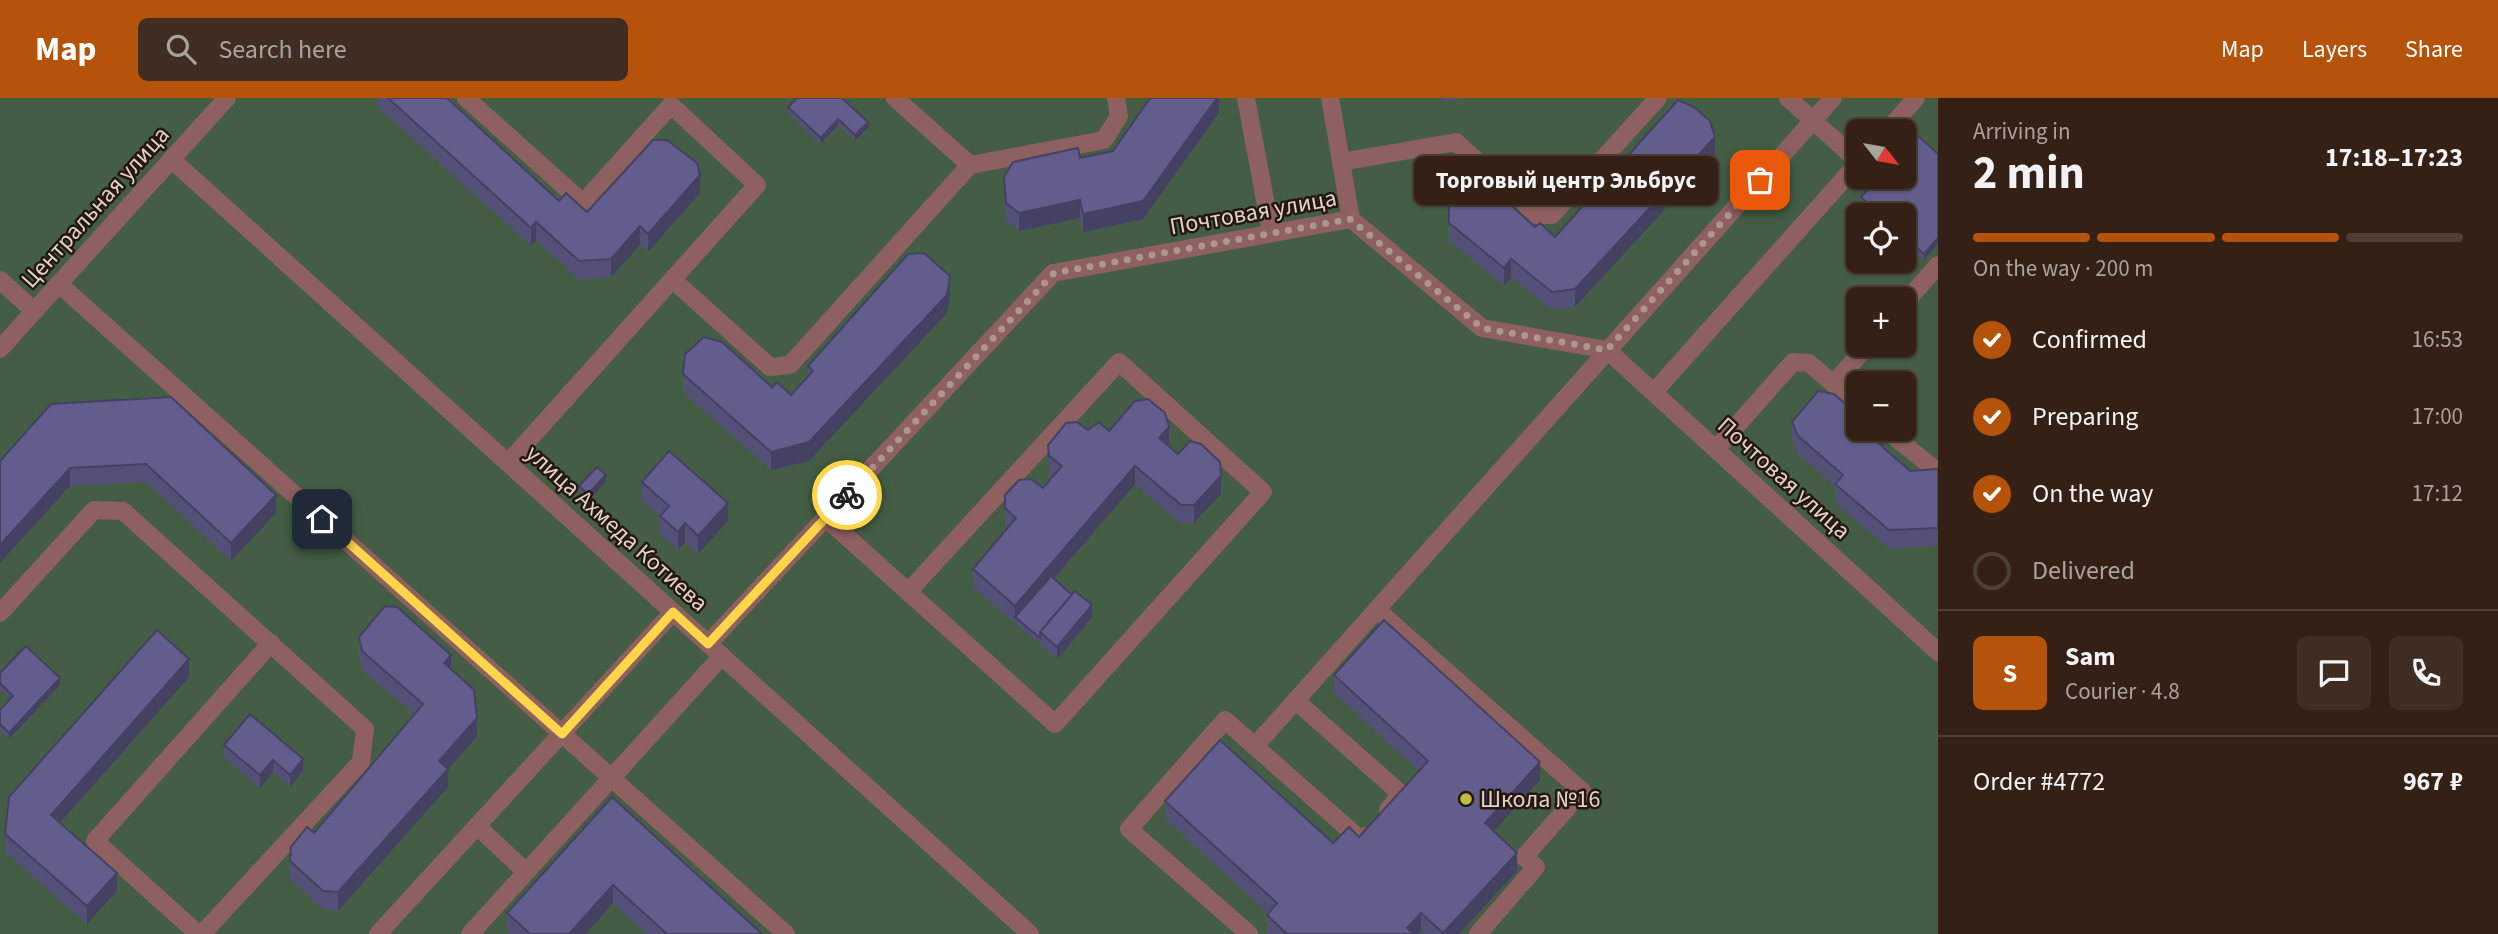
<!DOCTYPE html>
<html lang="en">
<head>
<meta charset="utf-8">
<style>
	:root { --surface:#342014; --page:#3f2d22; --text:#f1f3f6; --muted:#a9a3a0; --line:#4e3e34; --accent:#b45309 }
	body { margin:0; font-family:"Source Sans 3",sans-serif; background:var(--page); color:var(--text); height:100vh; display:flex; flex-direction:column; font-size:26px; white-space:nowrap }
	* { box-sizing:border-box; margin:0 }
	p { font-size:23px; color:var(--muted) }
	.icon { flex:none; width:38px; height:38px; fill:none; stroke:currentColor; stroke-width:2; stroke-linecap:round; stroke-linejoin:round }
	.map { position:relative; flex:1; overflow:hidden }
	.sheet { display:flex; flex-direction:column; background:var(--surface); width:560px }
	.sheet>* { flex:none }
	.needle { width:46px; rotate:121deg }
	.buttons { position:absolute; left:1846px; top:21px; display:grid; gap:14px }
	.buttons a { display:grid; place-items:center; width:70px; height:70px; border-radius:10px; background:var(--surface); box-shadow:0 2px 5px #0004,0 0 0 2px var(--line); font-size:35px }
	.pin { position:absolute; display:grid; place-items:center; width:60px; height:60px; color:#fff; margin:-30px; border-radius:14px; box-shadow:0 4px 10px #0006 }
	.courier { position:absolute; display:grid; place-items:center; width:70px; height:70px; margin:-35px; border:5px solid #ffd54a; border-radius:50%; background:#fff; color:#222; box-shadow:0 2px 9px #0007 }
	.bubble { position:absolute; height:49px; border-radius:10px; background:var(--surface); box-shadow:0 2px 5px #0004,0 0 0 2px var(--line); font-size:23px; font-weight:700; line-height:49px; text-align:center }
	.headline em { font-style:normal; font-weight:700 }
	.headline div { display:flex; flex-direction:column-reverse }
	.headline { display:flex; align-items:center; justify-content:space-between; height:119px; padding:0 35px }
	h1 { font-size:46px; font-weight:700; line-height:52px }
	.bar { display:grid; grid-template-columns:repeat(4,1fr); gap:10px 7px; align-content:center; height:84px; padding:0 35px }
	.bar i { height:9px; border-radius:5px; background:var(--line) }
	.bar .active { background:var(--accent) }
	.bar p { grid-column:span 4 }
	.line { display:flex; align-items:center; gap:18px; padding:0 35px; border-top:2px solid var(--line) }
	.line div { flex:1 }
	.round { display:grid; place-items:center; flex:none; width:74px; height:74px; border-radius:10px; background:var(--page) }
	ol { padding:0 35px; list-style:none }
	li { display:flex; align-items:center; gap:21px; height:77px }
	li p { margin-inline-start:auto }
	li .icon { padding:7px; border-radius:50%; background:var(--accent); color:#fff; stroke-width:4 }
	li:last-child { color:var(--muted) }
	li i { width:38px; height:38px; border:4px solid var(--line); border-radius:50% }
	header { display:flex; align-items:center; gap:42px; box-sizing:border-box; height:98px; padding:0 35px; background:var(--accent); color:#fff }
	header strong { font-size:33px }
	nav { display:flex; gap:38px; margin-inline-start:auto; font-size:24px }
	.search { width:490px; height:63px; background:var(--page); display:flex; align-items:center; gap:18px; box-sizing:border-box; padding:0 24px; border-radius:10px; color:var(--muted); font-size:26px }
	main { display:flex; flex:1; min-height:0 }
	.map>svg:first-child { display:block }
	.green { fill:#435e44; fill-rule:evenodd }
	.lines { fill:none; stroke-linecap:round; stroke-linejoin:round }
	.minor { stroke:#8e605f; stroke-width:18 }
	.wall { fill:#545078 }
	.shaded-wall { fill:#454162 }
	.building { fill:#625d8c; stroke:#454162; stroke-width:2 }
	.done { stroke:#ad978b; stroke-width:7; stroke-dasharray:0 12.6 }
	.route { stroke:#ffd54a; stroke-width:9 }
	.poi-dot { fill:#bebf42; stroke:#231710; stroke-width:2.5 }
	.labels { text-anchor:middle; stroke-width:5; stroke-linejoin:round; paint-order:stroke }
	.street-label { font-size:24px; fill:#e4d1c7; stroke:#231710 }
	.poi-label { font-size:24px; fill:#e4d1c7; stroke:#231710; text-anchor:start }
</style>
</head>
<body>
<header>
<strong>Map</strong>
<div class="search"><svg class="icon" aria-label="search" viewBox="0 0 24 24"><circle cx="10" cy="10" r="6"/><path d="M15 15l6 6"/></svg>Search here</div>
<nav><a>Map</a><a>Layers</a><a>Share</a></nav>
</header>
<main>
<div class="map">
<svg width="1938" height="836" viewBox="0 0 1938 836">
	<rect width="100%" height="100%" fill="#462b1b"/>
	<path class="green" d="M 0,0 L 1938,0 L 1938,836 L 0,836 ZM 1858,33 L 1904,33 L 1904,79 L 1858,79 ZM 1858,117 L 1904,117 L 1904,163 L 1858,163 ZM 1858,201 L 1904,201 L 1904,247 L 1858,247 ZM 1858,285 L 1904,285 L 1904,331 L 1858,331 Z"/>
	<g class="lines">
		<g class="minor">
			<path d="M 466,0 L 583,105 L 671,7 L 757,87 L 508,365"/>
			<path d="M 895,0 L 970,67"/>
			<path d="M 1246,0 L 1271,134"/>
			<path d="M 1330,0 L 1351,121"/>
			<path d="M 1788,0 L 1858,63"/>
			<path d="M 1887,33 L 1916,0"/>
			<path d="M 171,61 L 1030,836"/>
			<path d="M 1341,64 L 1456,44 L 1537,117 L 1552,117 L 1658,0"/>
			<path d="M 0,182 L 34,213"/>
			<path d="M 673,182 L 770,269 L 790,267 L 970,67 L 1104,42 L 1119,18 L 1116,0"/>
			<path d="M 59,186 L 786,836"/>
			<path d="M 1904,206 L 1938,167"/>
			<path d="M 0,251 L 227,0"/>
			<path d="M 1834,285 L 1868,247"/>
			<path d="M 1654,294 L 1858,65"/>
			<path d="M 1885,331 L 1938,374"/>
			<path d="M 1716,351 L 1793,264 L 1809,265 L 1858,307"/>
			<path d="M 826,420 L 1055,626 L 1263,394 L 1119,264 L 908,494"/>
			<path d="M 1377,512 L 1582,693 L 1524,759 L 1536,769 L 1478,836"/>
			<path d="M 0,515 L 94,412 L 123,413 L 365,631 L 361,664 L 202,836"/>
			<path d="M 708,546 L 1053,175 L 1351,121 L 1482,230 L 1607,252 L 1938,554"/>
			<path d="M 1296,603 L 1401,696 L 1388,712"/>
			<path d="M 1255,648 L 1833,0"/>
			<path d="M 477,728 L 526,774"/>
			<path d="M 198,836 L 95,743 L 271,545"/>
			<path d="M 378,836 L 673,514"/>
			<path d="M 470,836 L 722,558"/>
			<path d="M 1249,836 L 1129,731 L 1225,622 L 1361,742 L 1365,738"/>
		</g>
	</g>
	<g class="wall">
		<path d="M 378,0 L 447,0 L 559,103 L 587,114 L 700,95 L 648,154 L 640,147 L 611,179 L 579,182 L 536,142 L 531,148 L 378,9 Z"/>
		<path d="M 797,0 L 868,30 L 855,43 L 838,27 L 821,46 L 788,15 L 788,9 Z"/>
		<path d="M 1219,0 L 1219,15 L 1143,121 L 1083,134 L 1080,120 L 1019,133 L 1006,123 L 1004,98 L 1004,79 L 1113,53 Z"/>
		<path d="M 1442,0 L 1462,0 L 1442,4 Z"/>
		<path d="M 1938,56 L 1938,146 L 1924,162 L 1904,144 L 1904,117 L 1874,117 L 1861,105 L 1861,99 Z"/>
		<path d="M 1715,57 L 1575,209 L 1552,212 L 1511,179 L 1504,188 L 1449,143 L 1449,107 L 1535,129 L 1555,139 Z"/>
		<path d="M 950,197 L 947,215 L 809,363 L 771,372 L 683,294 L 683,276 L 791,297 L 808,279 L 808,268 Z"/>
		<path d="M 51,306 L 276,415 L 231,463 L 146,384 L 70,388 L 0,465 L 0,363 Z"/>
		<path d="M 1792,324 L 1884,350 L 1910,373 L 1938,371 L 1938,448 L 1889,451 L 1835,404 L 1835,388 L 1798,356 L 1792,342 Z"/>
		<path d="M 1088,332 L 1109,333 L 1169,347 L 1168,348 L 1221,396 L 1194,425 L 1181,426 L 1135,386 L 1054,481 L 1092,520 L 1057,561 L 973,489 L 973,471 L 1007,430 L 1005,428 L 1005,397 L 1043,390 L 1053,379 L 1049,376 L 1048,347 Z"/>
		<path d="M 606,384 L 588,403 L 579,394 L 579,388 Z"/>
		<path d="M 642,384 L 728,423 L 698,456 L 685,444 L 678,452 L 660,436 L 660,419 L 642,402 Z"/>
		<path d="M 359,539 L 451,571 L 477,638 L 448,672 L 448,689 L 338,813 L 323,811 L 290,781 L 291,749 L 314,735 L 414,616 L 362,572 L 359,557 Z"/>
		<path d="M 0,575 L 60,587 L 9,641 L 0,633 L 0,612 L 10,601 L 0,591 Z"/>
		<path d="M 1334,577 L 1540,682 L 1494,733 L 1517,773 L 1459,836 L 1424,836 L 1421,833 L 1418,836 L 1267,836 L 1267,817 L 1268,815 L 1165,721 L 1165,703 L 1333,745 L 1359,739 L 1419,673 L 1334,595 Z"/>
		<path d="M 189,579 L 60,725 L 117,793 L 87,826 L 5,754 L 5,736 Z"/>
		<path d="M 250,616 L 303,673 L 290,689 L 273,674 L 260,690 L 224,659 L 224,647 Z"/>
		<path d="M 612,699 L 762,836 L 647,836 L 613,805 L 586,836 L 510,836 L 507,833 L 507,815 Z"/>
	</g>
	<g class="shaded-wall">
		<path d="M 1217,0 L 1219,0 L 1219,15 L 1143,121 L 1083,134 L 1083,116 Z"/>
		<path d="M 838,21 L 838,27 L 821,46 L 821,40 Z"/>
		<path d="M 868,24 L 868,30 L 855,43 L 855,37 Z"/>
		<path d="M 1715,39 L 1715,57 L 1575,209 L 1575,191 Z"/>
		<path d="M 700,77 L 700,95 L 648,154 L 648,136 Z"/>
		<path d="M 1080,102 L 1080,120 L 1019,133 L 1019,115 Z"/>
		<path d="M 536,124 L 536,142 L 531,148 L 531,130 Z"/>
		<path d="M 640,128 L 640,147 L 611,179 L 611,161 Z"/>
		<path d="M 1938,140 L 1938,146 L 1924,162 L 1924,156 Z"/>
		<path d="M 1511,161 L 1511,179 L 1504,188 L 1504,170 Z"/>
		<path d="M 950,178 L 950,197 L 947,215 L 809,363 L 771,372 L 771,354 Z"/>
		<path d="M 1169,329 L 1169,347 L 1159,358 L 1159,340 Z"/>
		<path d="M 1884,338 L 1884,356 L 1878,345 Z"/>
		<path d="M 1135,368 L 1135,386 L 1018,522 L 1015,519 L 1015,508 Z"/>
		<path d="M 70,370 L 70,388 L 0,465 L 0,447 Z"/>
		<path d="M 606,377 L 606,384 L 588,403 L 588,396 Z"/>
		<path d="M 1221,378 L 1221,396 L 1194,425 L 1194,407 Z"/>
		<path d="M 276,397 L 276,415 L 231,463 L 231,445 Z"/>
		<path d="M 728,405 L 728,423 L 698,456 L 698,438 Z"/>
		<path d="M 685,425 L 685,444 L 678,452 L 678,434 Z"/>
		<path d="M 1092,507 L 1092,520 L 1057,561 L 1057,549 Z"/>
		<path d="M 451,557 L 451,575 L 444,565 Z"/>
		<path d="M 189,561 L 189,579 L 51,735 L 51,717 Z"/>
		<path d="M 60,580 L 60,587 L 9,641 L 9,635 Z"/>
		<path d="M 477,620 L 477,638 L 448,672 L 448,689 L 338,813 L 338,794 L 439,663 Z"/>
		<path d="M 303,661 L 303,673 L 290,689 L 290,677 Z"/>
		<path d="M 273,662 L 273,674 L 260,690 L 260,677 Z"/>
		<path d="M 1540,664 L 1540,682 L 1485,743 L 1485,725 Z"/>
		<path d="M 1517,755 L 1517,773 L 1459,836 L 1443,836 Z"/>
		<path d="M 117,775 L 117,793 L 87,826 L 87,808 Z"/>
		<path d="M 613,787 L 613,805 L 586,836 L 569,836 Z"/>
		<path d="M 1421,815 L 1421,833 L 1418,836 L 1407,836 L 1407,830 Z"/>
	</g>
	<g class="building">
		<path d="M 388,0 L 447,0 L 559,103 L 566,95 L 587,114 L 653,42 L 667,42 L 697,65 L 700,77 L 648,136 L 640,128 L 611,161 L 579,163 L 536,124 L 531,130 Z"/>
		<path d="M 797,0 L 842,0 L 868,24 L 855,37 L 838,21 L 821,40 L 788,9 Z"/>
		<path d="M 1150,0 L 1217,0 L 1143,103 L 1083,116 L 1080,102 L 1019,115 L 1006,105 L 1004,79 L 1013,64 L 1078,50 L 1080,60 L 1113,53 Z"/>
		<path d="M 1678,2 L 1694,9 L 1710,23 L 1715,39 L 1575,191 L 1552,194 L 1511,161 L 1504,170 L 1449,125 L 1449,107 L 1468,85 L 1482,81 L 1535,129 L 1540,125 L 1555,139 Z"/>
		<path d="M 1917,37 L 1938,56 L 1938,140 L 1924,156 L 1904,138 L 1904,117 L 1881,117 L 1861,99 L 1879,79 L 1904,79 L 1904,51 Z"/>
		<path d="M 924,155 L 950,178 L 947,197 L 809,344 L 771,354 L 683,276 L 685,256 L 704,239 L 722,244 L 772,289 L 777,284 L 791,297 L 813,273 L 808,268 L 908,156 Z"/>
		<path d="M 1818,293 L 1834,296 L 1858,317 L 1858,331 L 1875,331 L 1884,338 L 1878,345 L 1910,373 L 1938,371 L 1938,430 L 1889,432 L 1835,386 L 1843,377 L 1798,338 L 1792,324 Z"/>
		<path d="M 171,299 L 276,397 L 231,445 L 146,366 L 70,370 L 0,447 L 0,363 L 51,306 Z"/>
		<path d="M 1148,301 L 1165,315 L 1169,329 L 1159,340 L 1178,356 L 1190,343 L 1201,346 L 1220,364 L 1221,378 L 1194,407 L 1181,407 L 1135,368 L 1015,508 L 973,471 L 1016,420 L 1005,410 L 1005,397 L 1019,382 L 1031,381 L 1043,390 L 1062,368 L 1049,358 L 1048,347 L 1066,325 L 1077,324 L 1088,332 L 1099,324 L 1109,333 L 1135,303 Z"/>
		<path d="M 669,353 L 728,405 L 698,438 L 685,425 L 678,434 L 660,418 L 669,408 L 642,384 Z"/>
		<path d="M 597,369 L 606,377 L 588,396 L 579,388 Z"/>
		<path d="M 1051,478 L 1072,497 L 1040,534 L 1040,540 L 1015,519 Z"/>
		<path d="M 1075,493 L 1092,507 L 1057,549 L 1040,534 Z"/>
		<path d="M 385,508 L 397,509 L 451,557 L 444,565 L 474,592 L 477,620 L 439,663 L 448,671 L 338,794 L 323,793 L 290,763 L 291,749 L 307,729 L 314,735 L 423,606 L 362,553 L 359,539 Z"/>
		<path d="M 1384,522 L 1540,664 L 1485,725 L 1517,755 L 1443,835 L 1421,815 L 1407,830 L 1414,836 L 1287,836 L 1267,817 L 1277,805 L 1165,703 L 1220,642 L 1333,745 L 1349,729 L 1359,739 L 1428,663 L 1334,577 Z"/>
		<path d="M 157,532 L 189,561 L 51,717 L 117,775 L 87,808 L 5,736 L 9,699 Z"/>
		<path d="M 26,548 L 60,580 L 9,635 L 0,626 L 0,612 L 13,598 L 0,585 L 0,575 Z"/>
		<path d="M 250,616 L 303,661 L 290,677 L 273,662 L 260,677 L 224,647 Z"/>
		<path d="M 612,699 L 762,836 L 667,836 L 613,787 L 569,836 L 530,836 L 507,815 Z"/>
	</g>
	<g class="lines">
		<path class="done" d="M 847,397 L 1054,175 L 1350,121 L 1482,230 L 1607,252 L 1760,82"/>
		<path class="route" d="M 322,421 L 562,636 L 673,514 L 708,546 L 847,397"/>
	</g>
	<circle class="poi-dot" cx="1466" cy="701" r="7"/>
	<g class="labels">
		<g class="street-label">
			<text transform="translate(95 109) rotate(-48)" y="8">Центральная улица</text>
			<text transform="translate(1253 114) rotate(-10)" y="8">Почтовая улица</text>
			<text transform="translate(1784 380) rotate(42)" y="8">Почтовая улица</text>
			<text transform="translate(617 430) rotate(42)" y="8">улица Ахмеда Котиева</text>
		</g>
		<g class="poi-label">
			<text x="1480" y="709">Школа №16</text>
		</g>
	</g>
</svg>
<div class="buttons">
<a><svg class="needle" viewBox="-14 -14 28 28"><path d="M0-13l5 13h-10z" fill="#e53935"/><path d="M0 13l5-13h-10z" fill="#a9a3a0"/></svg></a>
<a><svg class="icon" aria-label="locate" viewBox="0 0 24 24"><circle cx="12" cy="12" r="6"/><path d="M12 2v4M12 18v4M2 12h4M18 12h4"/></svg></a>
<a>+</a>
<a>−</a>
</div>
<div class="pin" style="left:1760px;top:82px;background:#ea580c"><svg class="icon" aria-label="bag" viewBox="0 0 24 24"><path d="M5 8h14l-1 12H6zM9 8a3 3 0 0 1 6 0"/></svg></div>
<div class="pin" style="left:322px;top:421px;background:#1f2937"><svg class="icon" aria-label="home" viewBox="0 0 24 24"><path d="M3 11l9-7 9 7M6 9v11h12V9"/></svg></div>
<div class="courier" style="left:847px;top:397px"><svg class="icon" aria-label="bike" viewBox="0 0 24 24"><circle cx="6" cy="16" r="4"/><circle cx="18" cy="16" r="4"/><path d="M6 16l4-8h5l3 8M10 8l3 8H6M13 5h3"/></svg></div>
<div class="bubble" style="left:1414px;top:58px;width:304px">Торговый центр Эльбрус</div>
</div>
<section class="sheet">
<div class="headline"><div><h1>2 min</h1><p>Arriving in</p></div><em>17:18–17:23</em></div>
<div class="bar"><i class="active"></i><i class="active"></i><i class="active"></i><i></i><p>On the way · 200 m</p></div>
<ol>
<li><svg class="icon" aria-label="check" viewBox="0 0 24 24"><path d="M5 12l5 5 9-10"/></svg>Confirmed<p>16:53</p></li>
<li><svg class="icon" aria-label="check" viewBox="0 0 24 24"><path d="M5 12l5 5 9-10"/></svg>Preparing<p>17:00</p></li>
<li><svg class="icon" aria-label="check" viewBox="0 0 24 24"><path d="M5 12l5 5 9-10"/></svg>On the way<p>17:12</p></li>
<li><i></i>Delivered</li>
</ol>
<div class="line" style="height:126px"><b class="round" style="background:var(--accent);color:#fff">S</b><div><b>Sam</b><p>Courier · 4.8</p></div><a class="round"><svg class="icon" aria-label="chat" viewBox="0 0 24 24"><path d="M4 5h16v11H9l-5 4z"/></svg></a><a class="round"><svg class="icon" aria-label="phone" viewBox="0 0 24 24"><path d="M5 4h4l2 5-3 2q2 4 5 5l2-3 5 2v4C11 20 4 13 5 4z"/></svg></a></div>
<div class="line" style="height:91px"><div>Order #4772</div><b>967 ₽</b></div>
</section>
</main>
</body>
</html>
